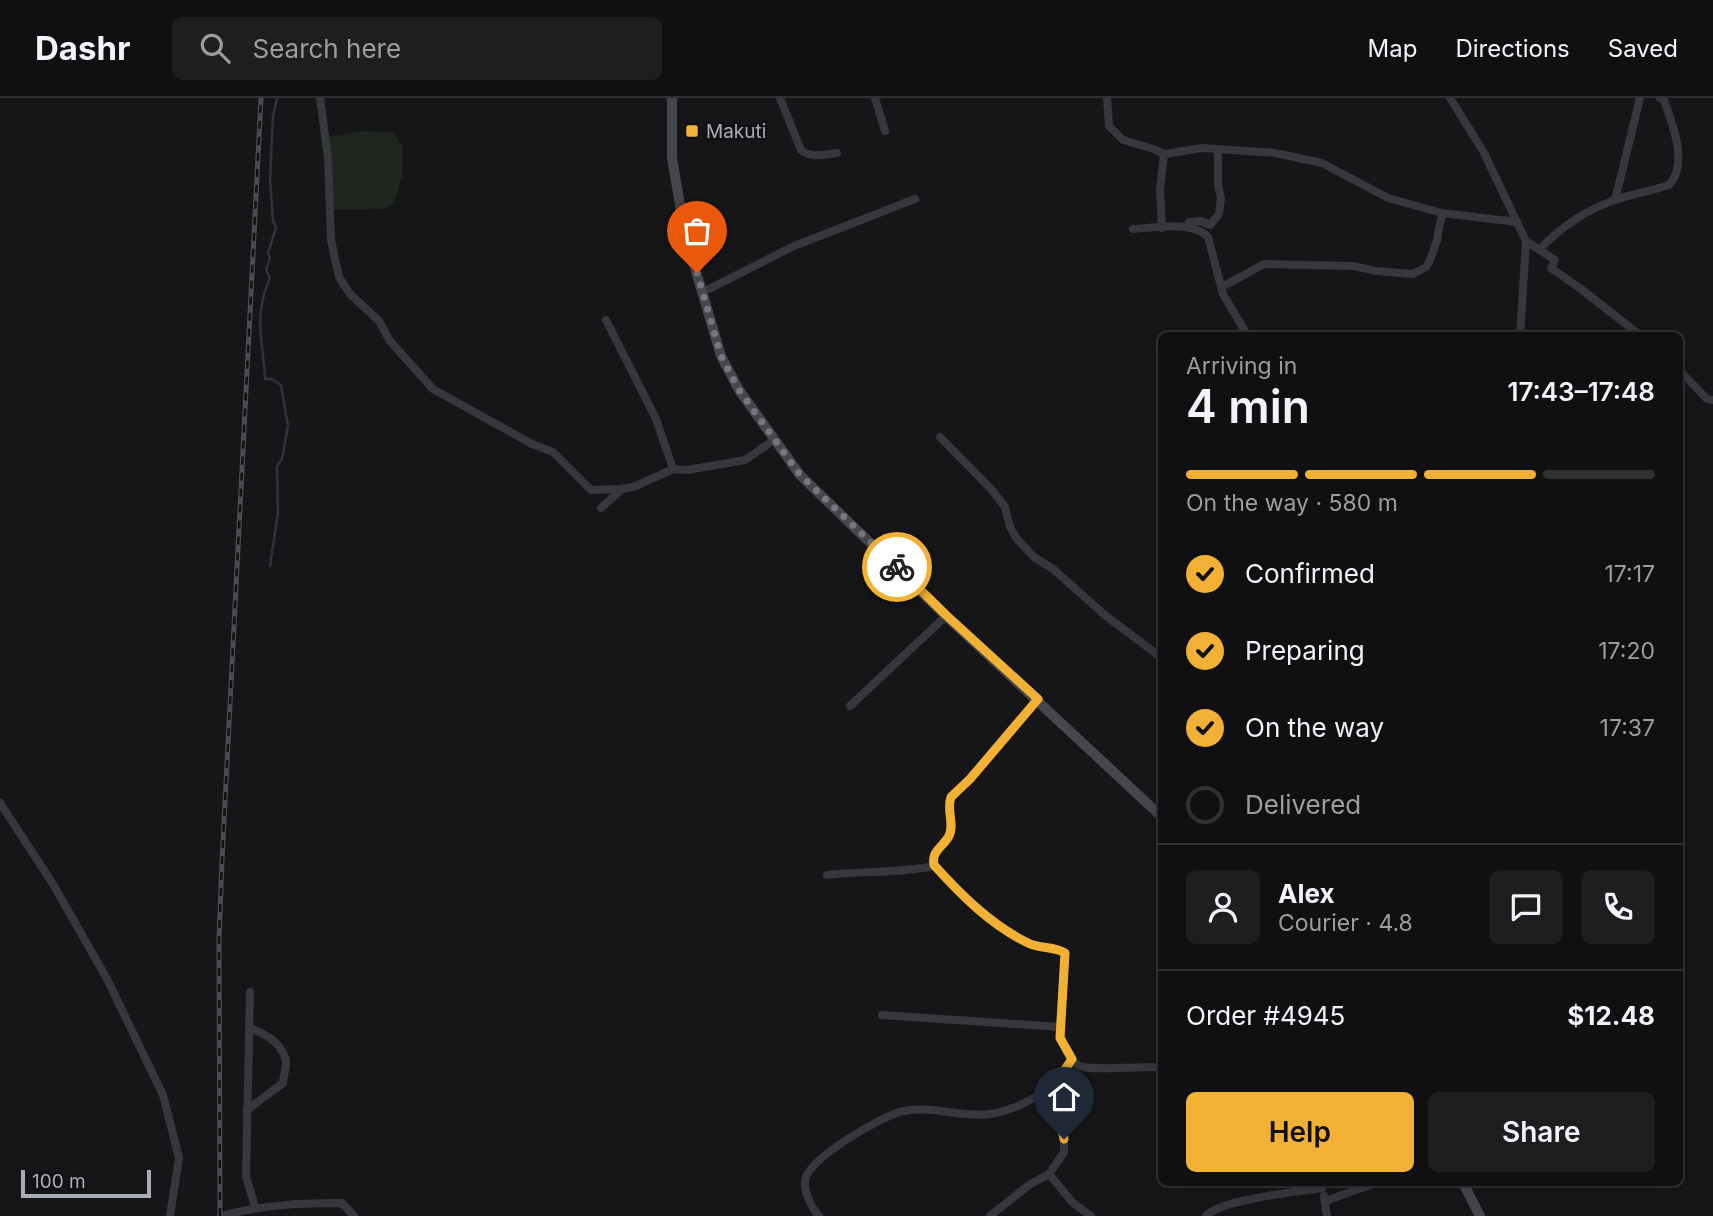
<!DOCTYPE html>
<html lang="en">
<head>
<meta charset="utf-8">
<style>
	:root { --surface:#101012; --page:#1e1e20; --text:#f1f3f6; --muted:#9c9d9f; --line:#303032; --accent:#f2b134 }
	body { margin:0; font-family:Inter,sans-serif; background:var(--page); color:var(--text); height:100vh; display:flex; flex-direction:column; font-size:26px; white-space:nowrap }
	* { box-sizing:border-box; margin:0 }
	p { font-size:23px; color:var(--muted) }
	.icon { flex:none; width:38px; height:38px; fill:none; stroke:currentColor; stroke-width:2; stroke-linecap:round; stroke-linejoin:round }
	.map { position:relative; flex:1; overflow:hidden }
	.sheet { position:absolute; left:1158px; top:234px; width:525px; height:854px; display:flex; flex-direction:column; background:var(--surface); border-radius:10px; box-shadow:0 7px 28px #0002,0 0 0 2px var(--line) }
	.sheet>* { flex:none }
	.scale { position:absolute; left:21px; bottom:18px; width:130px; box-sizing:border-box; padding-left:7px; border:4px solid #a8adb8; border-top:0; font-size:19px; line-height:24px; white-space:nowrap; color:#a8adb8; -webkit-text-stroke:5px #111113; paint-order:stroke }
	.pin { position:absolute; display:grid; place-items:center; width:60px; height:60px; color:#fff; margin:-72px -30px; border-radius:50% 50% 50% 0; rotate:-45deg; box-shadow:0 0 7px #0007 }
	.pin .icon { rotate:45deg }
	.courier { position:absolute; display:grid; place-items:center; width:70px; height:70px; margin:-35px; border:5px solid #f2b134; border-radius:50%; background:#fff; color:#222; box-shadow:0 2px 9px #0007 }
	.headline em { font-style:normal; font-weight:600 }
	.headline div { display:flex; flex-direction:column-reverse }
	.headline { display:flex; align-items:center; justify-content:space-between; height:119px; padding:0 28px }
	h1 { font-size:46px; font-weight:600; line-height:52px }
	.bar { display:grid; grid-template-columns:repeat(4,1fr); gap:10px 7px; align-content:center; height:84px; padding:0 28px }
	.bar i { height:9px; border-radius:5px; background:var(--line) }
	.bar .active { background:var(--accent) }
	.bar p { grid-column:span 4 }
	.line { display:flex; align-items:center; gap:18px; padding:0 28px; border-top:2px solid var(--line) }
	.line div { flex:1 }
	.round { display:grid; place-items:center; flex:none; width:74px; height:74px; border-radius:10px; background:var(--page) }
	ol { padding:0 28px; list-style:none }
	li { display:flex; align-items:center; gap:21px; height:77px }
	li p { margin-inline-start:auto }
	li .icon { padding:7px; border-radius:50%; background:var(--accent); color:#111; stroke-width:4 }
	li:last-child { color:var(--muted) }
	li i { width:38px; height:38px; border:4px solid var(--line); border-radius:50% }
	.action { display:flex; gap:14px; margin-top:auto; padding:14px 28px }
	.action a { flex:1; height:80px; border-radius:10px; background:var(--accent); color:#111; font-size:28px; font-weight:600; line-height:80px; text-align:center }
	.action a+a { background:var(--page); color:var(--text) }
	header { display:flex; align-items:center; gap:42px; box-sizing:border-box; height:98px; padding:0 35px; background:var(--surface); border-bottom:2px solid var(--line) }
	header strong { font-size:33px }
	nav { display:flex; gap:38px; margin-inline-start:auto; font-size:24px }
	.search { width:490px; height:63px; background:var(--page); display:flex; align-items:center; gap:18px; box-sizing:border-box; padding:0 24px; border-radius:10px; color:var(--muted); font-size:26px }
	.map>svg:first-child { display:block }
	.green { fill:#1e261f }
	.lines { fill:none; stroke-linecap:round; stroke-linejoin:round }
	.stream { stroke:#2c353c; stroke-width:2.5 }
	.street { stroke:#37383d; stroke-width:8 }
	.secondary { stroke:#45474d; stroke-width:10 }
	.rail-casing { stroke:#4a4c52; stroke-width:5 }
	.rail { stroke:#111113; stroke-width:2.5; stroke-dasharray:8; stroke-linecap:butt }
	.done { stroke:#757880; stroke-width:7; stroke-dasharray:0 12.6 }
	.route { stroke:#f2b134; stroke-width:9 }
	.poi-dot { fill:#f2b134; stroke:#111113; stroke-width:2.5 }
	.labels { text-anchor:middle; stroke-width:5; stroke-linejoin:round; paint-order:stroke }
	.poi-label { font-size:19px; fill:#a8adb8; stroke:#111113; text-anchor:start }
</style>
</head>
<body>
<header>
<strong>Dashr</strong>
<div class="search"><svg class="icon" aria-label="search" viewBox="0 0 24 24"><circle cx="10" cy="10" r="6"/><path d="M15 15l6 6"/></svg>Search here</div>
<nav><a>Map</a><a>Directions</a><a>Saved</a></nav>
</header>
<div class="map">
<svg width="1713" height="1118" viewBox="0 0 1713 1118">
	<rect width="100%" height="100%" fill="#161618"/>
	<path class="green" d="M 364,33 L 392,34 L 403,48 L 402,78 L 394,105 L 384,111 L 333,112 L 329,39 Z"/>
	<g class="lines">
		<path class="stream" d="M 270,468 L 278,415 L 277,368 L 282,361 L 288,328 L 281,287 L 272,281 L 265,281 C 263,242 253,218 270,180 L 266,172 L 270,160 L 268,155 L 276,130 L 273,123 L 270,81 L 273,18 L 277,0"/>
		<g class="street">
			<path d="M 320,0 L 328,60 L 331,142 L 339,179 L 350,196 L 379,223 L 390,243 L 433,291 L 532,346 L 553,354 L 591,392 L 622,391 L 636,388 L 673,371 L 687,372 L 745,362 L 774,342"/>
			<path d="M 780,0 L 801,52 C 811,61 825,56 837,55"/>
			<path d="M 875,0 L 885,33"/>
			<path d="M 1107,0 L 1109,28 L 1123,42 L 1154,51 L 1164,56 L 1202,50 L 1275,55 L 1322,65 L 1388,100 L 1442,115 L 1517,124"/>
			<path d="M 1450,0 L 1483,53 L 1526,143 L 1520,238"/>
			<path d="M 1615,102 L 1640,0"/>
			<path d="M 1189,124 L 1201,123 L 1210,127 L 1219,116 L 1221,100 L 1218,87 L 1218,52"/>
			<path d="M 1162,130 L 1160,92 L 1164,56"/>
			<path d="M 1133,131 C 1154,130 1192,122 1208,139 L 1223,196 L 1248,238"/>
			<path d="M 1526,143 L 1555,162 L 1551,170 L 1581,191 L 1641,238"/>
			<path d="M 1540,151 C 1561,129 1586,112 1615,102 C 1632,96 1651,93 1669,87 C 1689,66 1672,25 1664,2 L 1660,0"/>
			<path d="M 1222,189 L 1264,166 L 1353,168 L 1376,173 L 1413,176 L 1426,169 L 1430,162 L 1437,142 L 1442,115"/>
			<path d="M 703,194 L 794,148 L 915,101"/>
			<path d="M 606,222 L 656,321 L 673,371"/>
			<path d="M 1680,273 L 1707,301 L 1713,302"/>
			<path d="M 940,339 L 992,392 L 1005,409 L 1010,429 L 1017,441 L 1034,459 L 1053,471 L 1106,518 L 1162,560"/>
			<path d="M 601,410 L 622,391"/>
			<path d="M 1038,602 L 970,681 L 951,699 C 946,712 955,726 949,738 C 943,749 931,753 934,767 C 962,797 991,827 1028,845 C 1039,851 1054,848 1065,855 L 1060,929"/>
			<path d="M 850,608 L 946,518"/>
			<path d="M 0,705 L 53,786 L 107,881 L 163,997 L 179,1060 L 170,1118"/>
			<path d="M 827,777 C 863,773 900,775 935,768"/>
			<path d="M 250,894 L 246,1078 L 255,1109"/>
			<path d="M 882,917 L 1060,929 C 1061,942 1067,961 1079,968 C 1090,973 1145,968 1162,969"/>
			<path d="M 247,1012 L 283,985 C 283,979 287,969 286,963 C 282,945 264,935 249,930"/>
			<path d="M 1049,1076 L 1073,1105 L 1091,1118"/>
			<path d="M 1324,1098 L 1327,1118"/>
			<path d="M 1325,1103 L 1376,1085"/>
			<path d="M 221,1118 C 262,1107 300,1105 342,1105 L 354,1118"/>
			<path d="M 819,1118 C 811,1110 802,1090 806,1079 C 814,1058 881,1018 903,1013 C 930,1007 961,1020 989,1016 C 1013,1013 1033,1001 1053,989"/>
			<path d="M 990,1118 L 1029,1087 L 1049,1076 L 1064,1054 L 1064,1041 L 1053,989 L 1072,962"/>
			<path d="M 1206,1118 C 1222,1101 1297,1094 1322,1090"/>
		</g>
		<g class="secondary">
			<path d="M 672,0 L 672,60 L 685,136 L 721,258 L 739,292 L 800,377 L 946,518 L 1162,719"/>
			<path d="M 1463,1085 L 1480,1118"/>
		</g>
		<g class="rail-casing">
			<path id="rail" d="M 220,1118 L 219,842 L 222,763 L 261,0"/>
		</g>
		<use href="#rail" class="rail"/>
	</g>
	<g class="lines">
		<path class="done" d="M 697,175 L 721,258 L 739,292 L 800,377 L 897,469"/>
		<path class="route" d="M 897,469 L 946,517 L 1038,601 L 970,681 L 951,699 C 946,712 955,726 949,738 C 943,749 931,753 934,767 C 961,797 991,827 1028,845 C 1040,851 1054,848 1065,855 L 1060,940 L 1072,961 L 1053,989 L 1064,1041"/>
	</g>
	<rect class="poi-dot" x="685" y="26" width="14" height="14" rx="3.5"/>
	<g class="labels">
		<g class="poi-label">
			<text x="706" y="40">Makuti</text>
		</g>
	</g>
</svg>
<div class="scale">100 m</div>
<div class="pin" style="left:697px;top:175px;background:#ea580c"><svg class="icon" aria-label="bag" viewBox="0 0 24 24"><path d="M5 8h14l-1 12H6zM9 8a3 3 0 0 1 6 0"/></svg></div>
<div class="pin" style="left:1064px;top:1041px;background:#1f2937"><svg class="icon" aria-label="home" viewBox="0 0 24 24"><path d="M3 11l9-7 9 7M6 9v11h12V9"/></svg></div>
<div class="courier" style="left:897px;top:469px"><svg class="icon" aria-label="bike" viewBox="0 0 24 24"><circle cx="6" cy="16" r="4"/><circle cx="18" cy="16" r="4"/><path d="M6 16l4-8h5l3 8M10 8l3 8H6M13 5h3"/></svg></div>
<section class="sheet">
<div class="headline"><div><h1>4 min</h1><p>Arriving in</p></div><em>17:43–17:48</em></div>
<div class="bar"><i class="active"></i><i class="active"></i><i class="active"></i><i></i><p>On the way · 580 m</p></div>
<ol>
<li><svg class="icon" aria-label="check" viewBox="0 0 24 24"><path d="M5 12l5 5 9-10"/></svg>Confirmed<p>17:17</p></li>
<li><svg class="icon" aria-label="check" viewBox="0 0 24 24"><path d="M5 12l5 5 9-10"/></svg>Preparing<p>17:20</p></li>
<li><svg class="icon" aria-label="check" viewBox="0 0 24 24"><path d="M5 12l5 5 9-10"/></svg>On the way<p>17:37</p></li>
<li><i></i>Delivered</li>
</ol>
<div class="line" style="height:126px"><a class="round"><svg class="icon" aria-label="person" viewBox="0 0 24 24"><circle cx="12" cy="8" r="4"/><path d="M4 21q1-7 8-7t8 7"/></svg></a><div><b>Alex</b><p>Courier · 4.8</p></div><a class="round"><svg class="icon" aria-label="chat" viewBox="0 0 24 24"><path d="M4 5h16v11H9l-5 4z"/></svg></a><a class="round"><svg class="icon" aria-label="phone" viewBox="0 0 24 24"><path d="M5 4h4l2 5-3 2q2 4 5 5l2-3 5 2v4C11 20 4 13 5 4z"/></svg></a></div>
<div class="line" style="height:91px"><div>Order #4945</div><b>$12.48</b></div>
<div class="action"><a>Help</a><a>Share</a></div>
</section>
</div>
</body>
</html>
